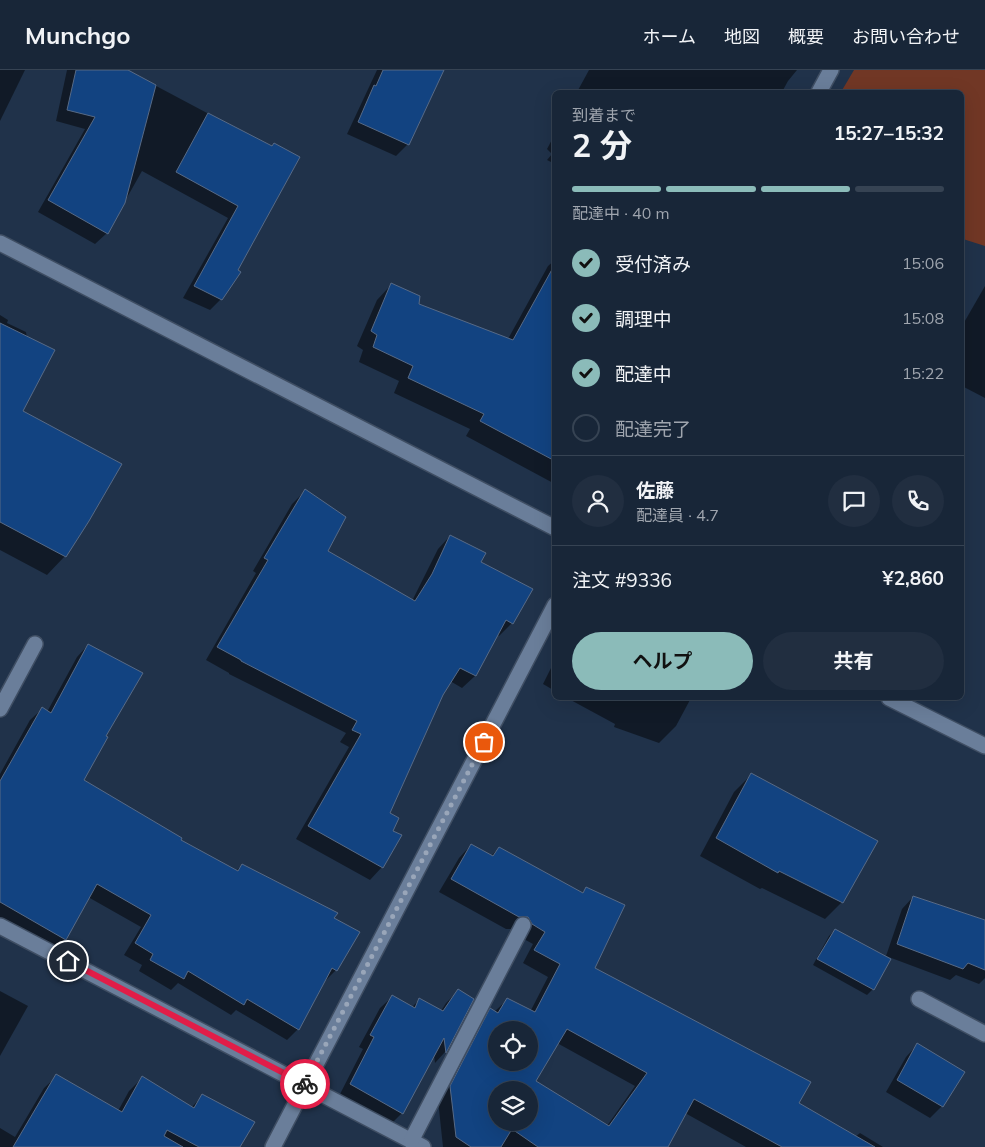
<!DOCTYPE html>
<html lang="ja">
<head>
<meta charset="utf-8">
<style>
	:root { --surface:#182638; --page:#212e40; --text:#f1f3f6; --muted:#9fa5ae; --line:#364353; --accent:#8bbbb9 }
	body { margin:0; font-family:Mulish,"Noto Sans JP",sans-serif; background:var(--page); color:var(--text); height:100vh; display:flex; flex-direction:column; font-size:19px; white-space:nowrap }
	* { box-sizing:border-box; margin:0 }
	p { font-size:16px; color:var(--muted) }
	.icon { flex:none; width:28px; height:28px; fill:none; stroke:currentColor; stroke-width:2; stroke-linecap:round; stroke-linejoin:round }
	.map { position:relative; flex:1; overflow:hidden }
	.drawer { position:absolute; left:552px; top:20px; width:412px; height:610px; display:flex; flex-direction:column; background:var(--surface); border-radius:8px; box-shadow:0 5px 20px #0002,0 0 0 1px var(--line) }
	.drawer>* { flex:none }
	.buttons { position:absolute; left:488px; top:951px; display:grid; gap:10px }
	.buttons a { display:grid; place-items:center; width:50px; height:50px; border-radius:50%; background:var(--surface); box-shadow:0 5px 20px #0002,0 0 0 1px var(--line); font-size:25px }
	.pin { position:absolute; display:grid; place-items:center; width:42px; height:42px; color:#fff; margin:-21px; border:2px solid #fff; border-radius:50%; box-shadow:0 1px 5px #0007 }
	.courier { position:absolute; display:grid; place-items:center; width:50px; height:50px; margin:-25px; border:4px solid #e11d48; border-radius:50%; background:#fff; color:#222; box-shadow:0 1px 6px #0007 }
	.head em { font-style:normal; font-weight:700 }
	.head div { display:flex; flex-direction:column-reverse }
	.head { display:flex; align-items:center; justify-content:space-between; height:85px; padding:0 20px }
	h1 { font-size:32px; font-weight:700; line-height:38px }
	.bar { display:grid; grid-template-columns:repeat(4,1fr); gap:8px 5px; align-content:center; height:60px; padding:0 20px }
	.bar i { height:6px; border-radius:4px; background:var(--line) }
	.bar .on { background:var(--accent) }
	.bar p { grid-column:span 4 }
	.line { display:flex; align-items:center; gap:12px; padding:0 20px; border-top:1px solid var(--line) }
	.line div { flex:1 }
	.round { display:grid; place-items:center; flex:none; width:52px; height:52px; border-radius:26px; background:var(--page) }
	ol { padding:0 20px; list-style:none }
	li { display:flex; align-items:center; gap:15px; height:55px }
	li p { margin-inline-start:auto }
	li .icon { padding:5px; border-radius:50%; background:var(--accent); color:#111; stroke-width:4 }
	li:last-child { color:var(--muted) }
	li i { width:28px; height:28px; border:2px solid var(--line); border-radius:50% }
	.button { display:flex; gap:10px; margin-top:auto; padding:10px 20px }
	.button a { flex:1; height:58px; border-radius:30px; background:var(--accent); color:#111; font-size:20px; font-weight:700; line-height:58px; text-align:center }
	.button a+a { background:var(--page); color:var(--text) }
	header { display:flex; align-items:center; gap:30px; box-sizing:border-box; height:70px; padding:0 25px; background:var(--surface); border-bottom:1px solid var(--line) }
	header strong { font-size:24px }
	nav { display:flex; gap:28px; margin-inline-start:auto; font-size:18px }
	.map>svg:first-child { display:block }
	.green { fill:#713725 }
	.shadow { fill:#0007; fill-rule:evenodd }
	.building { fill:#124381; stroke:#576a86; fill-rule:evenodd }
	.lines { fill:none; stroke-linecap:round; stroke-linejoin:round }
	.minor-casing { stroke:#3f4e63; stroke-width:18 }
	.minor { stroke:#6a7e9a; stroke-width:15 }
	.done { stroke:#99a6b9; stroke-width:5; stroke-dasharray:0 9 }
	.route { stroke:#e11d48; stroke-width:6 }
</style>
</head>
<body>
<header>
<strong>Munchgo</strong>
<nav><a>ホーム</a><a>地図</a><a>概要</a><a>お問い合わせ</a></nav>
</header>
<div class="map">
<svg width="985" height="1077" viewBox="0 0 985 1077">
	<rect width="100%" height="100%" fill="#20324a"/>
	<path class="green" d="M 854,0 L 985,0 L 985,176 L 963,169 L 962,22 L 841,22 Z"/>
	<g class="shadow">
		<path d="M 0,0 L 25,0 L 0,51 Z"/>
		<path d="M 67,0 L 129,0 L 128,1 L 271,77 L 221,229 L 210,240 L 183,228 L 228,148 L 142,101 L 107,163 L 95,174 L 38,142 L 85,59 L 56,51 Z"/>
		<path d="M 377,0 L 443,0 L 408,74 L 396,86 L 347,64 Z"/>
		<path d="M 589,0 L 797,0 L 788,11 L 782,22 L 577,22 Z"/>
		<path d="M 555,64 L 555,94 L 547,90 L 552,84 L 547,79 Z"/>
		<path d="M 555,190 L 555,414 L 466,366 L 470,359 L 394,323 L 399,311 L 359,292 L 363,280 L 357,276 L 377,230 L 391,215 L 417,235 L 508,269 L 548,196 Z"/>
		<path d="M 985,216 L 985,328 L 962,316 L 962,256 Z"/>
		<path d="M 0,245 L 8,250 L 7,253 L 26,262 L 27,268 L 21,341 L 65,486 L 47,505 L 0,480 Z"/>
		<path d="M 305,421 L 326,481 L 412,531 L 438,479 L 450,466 L 479,493 L 512,553 L 499,566 L 497,564 L 475,606 L 462,618 L 450,611 L 442,624 L 388,743 L 382,797 L 370,810 L 296,769 L 349,677 L 340,672 L 346,663 L 229,604 L 229,603 L 206,590 L 256,503 L 253,501 L 292,434 Z"/>
		<path d="M 88,575 L 105,667 L 82,710 L 180,771 L 236,801 L 242,795 L 332,849 L 336,900 L 325,911 L 298,959 L 287,970 L 236,940 L 231,945 L 178,913 L 171,920 L 139,901 L 142,895 L 124,885 L 141,857 L 88,827 L 65,869 L 54,880 L 0,849 L 0,704 L 30,650 L 42,639 L 47,642 L 77,587 Z"/>
		<path d="M 555,590 L 555,621 L 543,614 Z"/>
		<path d="M 567,628 L 691,628 L 676,656 L 659,673 L 614,657 L 615,654 Z"/>
		<path d="M 751,705 L 842,832 L 825,849 L 762,818 L 760,819 L 700,786 L 734,722 Z"/>
		<path d="M 471,775 L 491,786 L 499,778 L 581,824 L 587,818 L 593,898 L 797,1033 L 855,1067 L 860,1063 L 883,1077 L 746,1077 L 685,1043 L 666,1077 L 443,1077 L 438,1030 L 478,952 L 491,940 L 494,942 L 507,930 L 530,942 L 548,907 L 523,893 L 533,874 L 520,867 L 515,859 L 506,859 L 439,822 L 459,788 ZM 496,960 L 529,960 L 529,992 L 496,992 ZM 557,973 L 635,1016 L 607,1056 L 534,1012 ZM 496,1020 L 529,1020 L 529,1052 L 496,1052 Z"/>
		<path d="M 913,827 L 985,851 L 985,908 L 979,914 L 956,905 L 950,910 L 886,886 L 902,839 Z"/>
		<path d="M 835,860 L 873,919 L 867,925 L 813,895 L 829,866 Z"/>
		<path d="M 0,921 L 28,936 L 0,986 Z"/>
		<path d="M 458,921 L 473,929 L 445,982 L 435,993 L 434,985 L 402,1043 L 390,1055 L 339,1026 L 363,979 L 359,977 L 380,938 L 392,927 L 412,937 L 419,930 L 441,941 L 446,933 Z"/>
		<path d="M 917,975 L 942,1036 L 930,1048 L 886,1022 L 906,987 Z"/>
		<path d="M 57,1006 L 118,1041 L 129,1021 L 142,1008 L 191,1038 L 203,1025 L 239,1077 L 0,1077 L 0,1058 L 15,1067 L 44,1018 Z"/>
	</g>
	<g class="building">
		<path d="M 76,0 L 128,0 L 156,15 L 125,133 L 108,164 L 48,130 L 95,47 L 67,40 Z"/>
		<path d="M 383,0 L 444,0 L 409,75 L 358,52 L 374,15 L 376,16 Z"/>
		<path d="M 208,43 L 272,76 L 274,73 L 300,87 L 238,200 L 241,202 L 222,230 L 194,216 L 238,136 L 176,102 Z"/>
		<path d="M 555,194 L 555,391 L 480,351 L 484,344 L 408,308 L 413,296 L 373,277 L 377,265 L 371,261 L 391,213 L 420,226 L 419,234 L 513,270 Z"/>
		<path d="M 0,253 L 55,280 L 23,341 L 122,394 L 89,451 L 66,487 L 0,452 Z"/>
		<path d="M 305,419 L 346,447 L 328,481 L 415,531 L 432,504 L 450,465 L 486,483 L 481,492 L 533,519 L 513,554 L 506,550 L 476,606 L 460,598 L 443,625 L 390,743 L 399,748 L 393,761 L 402,765 L 383,798 L 308,756 L 361,664 L 352,660 L 357,651 L 241,591 L 241,590 L 217,577 L 268,490 L 264,488 Z"/>
		<path d="M 88,574 L 143,603 L 106,666 L 108,667 L 84,710 L 182,768 L 181,770 L 238,801 L 242,794 L 338,843 L 334,848 L 360,862 L 337,901 L 332,898 L 299,960 L 247,929 L 244,935 L 188,901 L 184,909 L 150,890 L 153,884 L 135,873 L 151,845 L 97,814 L 66,870 L 0,832 L 0,711 L 42,637 L 51,643 Z"/>
		<path d="M 751,703 L 878,771 L 843,833 L 779,801 L 778,803 L 716,768 Z"/>
		<path d="M 471,774 L 493,786 L 499,777 L 583,823 L 586,817 L 625,835 L 595,898 L 811,1012 L 799,1033 L 875,1077 L 782,1077 L 694,1029 L 668,1077 L 538,1077 L 512,1059 L 501,1077 L 471,1077 L 456,1067 L 450,1016 L 490,938 L 498,943 L 507,928 L 535,942 L 560,894 L 534,880 L 545,862 L 532,854 L 528,847 L 519,847 L 451,809 ZM 567,959 L 647,1003 L 609,1056 L 536,1011 ZM 496,960 L 529,960 L 529,992 L 496,992 ZM 496,1020 L 529,1020 L 529,1052 L 496,1052 Z"/>
		<path d="M 913,826 L 985,850 L 985,900 L 968,893 L 963,899 L 897,874 Z"/>
		<path d="M 835,859 L 891,889 L 874,920 L 817,889 Z"/>
		<path d="M 458,919 L 474,929 L 446,983 L 444,968 L 403,1044 L 350,1014 L 374,967 L 370,965 L 392,925 L 415,938 L 419,928 L 443,941 Z"/>
		<path d="M 917,973 L 965,1002 L 943,1037 L 897,1010 Z"/>
		<path d="M 56,1004 L 122,1042 L 142,1006 L 194,1038 L 202,1024 L 255,1052 L 240,1077 L 199,1077 L 167,1060 L 164,1066 L 183,1077 L 13,1077 Z"/>
	</g>
	<g class="lines">
		<g class="minor-casing">
			<g id="minor">
				<path d="M 819,22 L 831,0"/>
				<path d="M 0,173 L 555,458"/>
				<path d="M 889,628 L 985,676"/>
				<path d="M 0,639 L 35,574"/>
				<path d="M 0,856 L 423,1077"/>
				<path d="M 919,929 L 985,964"/>
				<path d="M 411,1071 L 523,855"/>
				<path d="M 273,1077 L 555,535"/>
			</g>
		</g>
		<use href="#minor" class="minor"/>
	</g>
	<g class="lines">
		<path class="done" d="M 305,1014 L 484,672"/>
		<path class="route" d="M 68,891 L 305,1014"/>
	</g>
</svg>
<div class="buttons">
<a><svg class="icon" aria-label="locate" viewBox="0 0 24 24"><circle cx="12" cy="12" r="6"/><path d="M12 2v4M12 18v4M2 12h4M18 12h4"/></svg></a>
<a><svg class="icon" aria-label="layers" viewBox="0 0 24 24"><path d="M12 4l9 5-9 5-9-5zM3 14l9 5 9-5"/></svg></a>
</div>
<div class="pin" style="left:484px;top:672px;background:#ea580c"><svg class="icon" aria-label="bag" viewBox="0 0 24 24"><path d="M5 8h14l-1 12H6zM9 8a3 3 0 0 1 6 0"/></svg></div>
<div class="pin" style="left:68px;top:891px;background:#1f2937"><svg class="icon" aria-label="home" viewBox="0 0 24 24"><path d="M3 11l9-7 9 7M6 9v11h12V9"/></svg></div>
<div class="courier" style="left:305px;top:1014px"><svg class="icon" aria-label="bike" viewBox="0 0 24 24"><circle cx="6" cy="16" r="4"/><circle cx="18" cy="16" r="4"/><path d="M6 16l4-8h5l3 8M10 8l3 8H6M13 5h3"/></svg></div>
<section class="drawer">
<div class="head"><div><h1>2 分</h1><p>到着まで</p></div><em>15:27–15:32</em></div>
<div class="bar"><i class="on"></i><i class="on"></i><i class="on"></i><i></i><p>配達中 · 40 m</p></div>
<ol>
<li><svg class="icon" aria-label="check" viewBox="0 0 24 24"><path d="M5 12l5 5 9-10"/></svg>受付済み<p>15:06</p></li>
<li><svg class="icon" aria-label="check" viewBox="0 0 24 24"><path d="M5 12l5 5 9-10"/></svg>調理中<p>15:08</p></li>
<li><svg class="icon" aria-label="check" viewBox="0 0 24 24"><path d="M5 12l5 5 9-10"/></svg>配達中<p>15:22</p></li>
<li><i></i>配達完了</li>
</ol>
<div class="line" style="height:90px"><a class="round"><svg class="icon" aria-label="person" viewBox="0 0 24 24"><circle cx="12" cy="8" r="4"/><path d="M4 21q1-7 8-7t8 7"/></svg></a><div><b>佐藤</b><p>配達員 · 4.7</p></div><a class="round"><svg class="icon" aria-label="chat" viewBox="0 0 24 24"><path d="M4 5h16v11H9l-5 4z"/></svg></a><a class="round"><svg class="icon" aria-label="phone" viewBox="0 0 24 24"><path d="M5 4h4l2 5-3 2q2 4 5 5l2-3 5 2v4C11 20 4 13 5 4z"/></svg></a></div>
<div class="line" style="height:65px"><div>注文 #9336</div><b>¥2,860</b></div>
<div class="button"><a>ヘルプ</a><a>共有</a></div>
</section>
</div>
</body>
</html>
